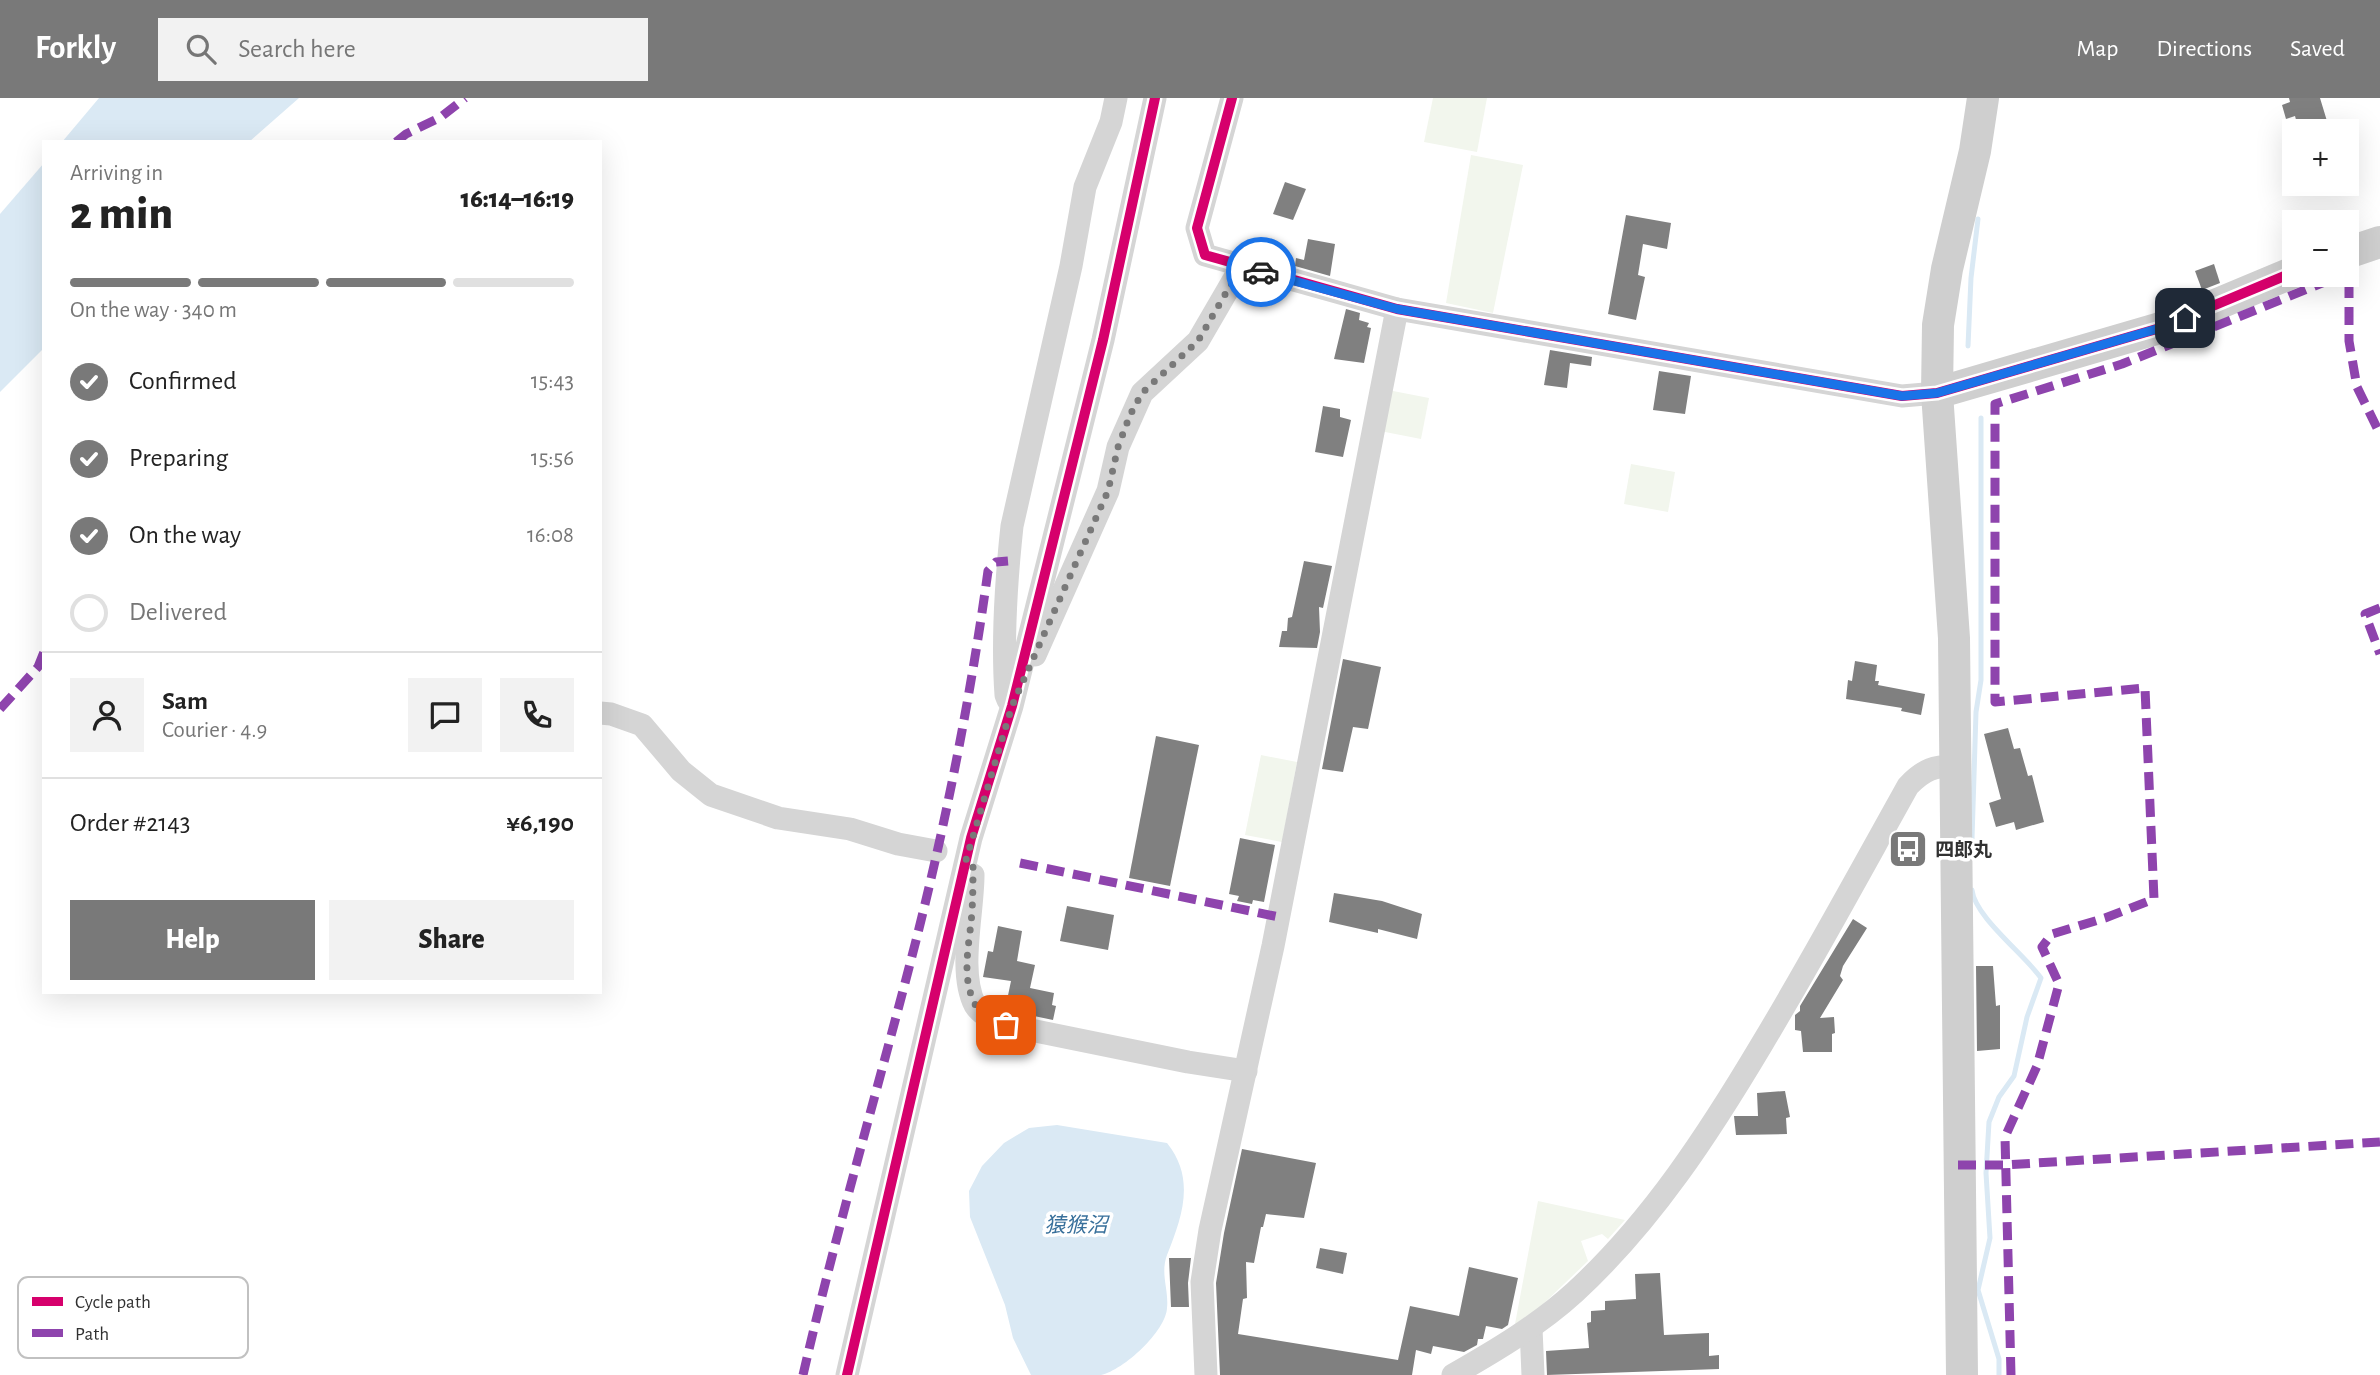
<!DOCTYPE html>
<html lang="en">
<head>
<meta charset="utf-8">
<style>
	:root { --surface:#fff; --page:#f2f2f2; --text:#222; --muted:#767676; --line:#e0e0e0; --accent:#797979 }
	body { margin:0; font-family:"Alegreya Sans","Noto Sans JP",sans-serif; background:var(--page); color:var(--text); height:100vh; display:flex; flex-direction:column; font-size:26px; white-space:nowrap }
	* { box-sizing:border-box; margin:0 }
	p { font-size:23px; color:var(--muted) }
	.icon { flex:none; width:38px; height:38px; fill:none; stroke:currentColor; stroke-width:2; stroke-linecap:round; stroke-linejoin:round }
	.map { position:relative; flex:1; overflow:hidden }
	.drawer { position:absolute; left:42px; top:42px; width:560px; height:854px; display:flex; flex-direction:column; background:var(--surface); border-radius:0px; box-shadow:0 7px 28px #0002 }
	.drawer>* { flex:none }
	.tools { position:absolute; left:2282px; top:21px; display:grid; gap:14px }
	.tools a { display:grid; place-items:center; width:77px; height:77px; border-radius:0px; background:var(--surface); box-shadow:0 7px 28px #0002; font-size:35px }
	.pin { position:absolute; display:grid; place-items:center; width:60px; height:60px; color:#fff; margin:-30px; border-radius:14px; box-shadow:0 4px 10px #0006 }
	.courier { position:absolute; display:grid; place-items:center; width:70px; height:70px; margin:-35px; border:5px solid #1a73e8; border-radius:50%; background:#fff; color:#222; box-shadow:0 2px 9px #0007 }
	.headline em { font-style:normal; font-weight:800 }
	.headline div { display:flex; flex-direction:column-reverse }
	.headline { display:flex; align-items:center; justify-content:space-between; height:119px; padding:0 28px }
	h1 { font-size:46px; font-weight:800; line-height:52px }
	.bar { display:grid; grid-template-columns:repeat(4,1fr); gap:10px 7px; align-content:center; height:84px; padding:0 28px }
	.bar i { height:9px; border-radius:5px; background:var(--line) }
	.bar .current { background:var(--accent) }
	.bar p { grid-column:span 4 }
	.line { display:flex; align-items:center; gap:18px; padding:0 28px; border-top:2px solid var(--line) }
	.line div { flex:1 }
	.round { display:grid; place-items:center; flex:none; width:74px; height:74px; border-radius:0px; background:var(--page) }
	ol { padding:0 28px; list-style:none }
	li { display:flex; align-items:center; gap:21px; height:77px }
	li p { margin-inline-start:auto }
	li .icon { padding:7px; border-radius:50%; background:var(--accent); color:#fff; stroke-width:4 }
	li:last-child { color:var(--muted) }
	li i { width:38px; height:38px; border:4px solid var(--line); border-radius:50% }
	.primary-button { display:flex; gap:14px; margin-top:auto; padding:14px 28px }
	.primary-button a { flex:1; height:80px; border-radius:0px; background:var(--accent); color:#fff; font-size:28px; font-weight:800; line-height:80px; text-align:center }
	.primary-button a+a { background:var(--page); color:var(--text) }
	header { display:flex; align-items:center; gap:42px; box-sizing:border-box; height:98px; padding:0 35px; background:var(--accent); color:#fff }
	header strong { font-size:33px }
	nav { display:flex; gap:38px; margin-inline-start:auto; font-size:24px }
	.search { width:490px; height:63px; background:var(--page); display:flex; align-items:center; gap:18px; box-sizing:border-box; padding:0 24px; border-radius:0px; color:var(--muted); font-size:26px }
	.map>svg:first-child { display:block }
	.green { fill:#f2f6ed }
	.water { fill:#dae9f4 }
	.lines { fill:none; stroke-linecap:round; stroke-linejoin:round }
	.stream { stroke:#dae9f4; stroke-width:5 }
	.building { fill:#808080 }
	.street { stroke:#d5d5d5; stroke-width:23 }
	.secondary { stroke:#cfcfcf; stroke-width:32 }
	.quiet { stroke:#8e44ad; stroke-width:9; stroke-dasharray:18 9; stroke-linecap:butt }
	.cycleway-casing { stroke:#fff; stroke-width:15 }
	.cycleway { stroke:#d6006c; stroke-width:10 }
	.done { stroke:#797979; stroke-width:7; stroke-dasharray:0 12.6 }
	.route { stroke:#1a73e8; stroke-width:9 }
	.labels { text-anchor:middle; stroke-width:7; stroke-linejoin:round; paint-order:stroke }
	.poi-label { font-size:19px; font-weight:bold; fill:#313131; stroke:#fff; text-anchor:start }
	.water-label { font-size:21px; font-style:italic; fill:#38709b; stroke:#fff }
	.key { fill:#fff; stroke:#c1c1c1; stroke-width:2 }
	.key-label { font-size:19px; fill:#313131 }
</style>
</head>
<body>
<header>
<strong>Forkly</strong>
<div class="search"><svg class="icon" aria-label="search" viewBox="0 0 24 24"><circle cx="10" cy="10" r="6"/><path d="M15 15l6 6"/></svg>Search here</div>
<nav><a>Map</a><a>Directions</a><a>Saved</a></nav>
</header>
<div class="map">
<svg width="2380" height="1277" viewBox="0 0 2380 1277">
	<rect width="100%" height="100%" fill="#fff"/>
	<g class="green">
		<path d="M 1433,0 L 1487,0 L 1477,54 L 1424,44 Z"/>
		<path d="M 1471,57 L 1523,67 L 1493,215 L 1446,205 Z"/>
		<path d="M 1388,292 L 1429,300 L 1421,341 L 1380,333 Z"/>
		<path d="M 1631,366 L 1675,374 L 1668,414 L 1624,406 Z"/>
		<path d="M 1261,657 L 1297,664 L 1282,744 L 1245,737 Z"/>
		<path d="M 1538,1103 L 1625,1122 L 1608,1141 L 1602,1136 L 1581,1143 L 1588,1163 L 1539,1210 L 1515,1226 Z"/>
	</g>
	<g class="water">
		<path d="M 99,0 L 299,0 L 249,44 L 62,44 Z"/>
		<path d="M 44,65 L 44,250 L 0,294 L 0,116 Z"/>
		<path d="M 1057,1027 L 1167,1045 C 1196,1081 1182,1119 1167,1157 C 1160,1176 1169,1191 1167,1210 C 1166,1233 1124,1272 1101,1277 C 1086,1277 1049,1277 1031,1277 L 1013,1240 L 1005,1207 L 970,1119 L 969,1093 L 982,1068 L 1004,1045 L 1029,1030 Z"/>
	</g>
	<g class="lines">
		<g class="stream">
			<path d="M 1968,248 L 1971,180 L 1978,121"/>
			<path d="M 1972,741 L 1976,614 L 1981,582 L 1981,320"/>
			<path d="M 1972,792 C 1975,819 2024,856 2041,880 L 2027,919 L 2014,978 L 1999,999 L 1989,1024 L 1986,1075 L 1990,1140 L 1978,1192 L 1999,1261 L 1999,1277"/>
		</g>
	</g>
	<g class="building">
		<path d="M 2289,0 L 2320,0 L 2330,33 L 2299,33 L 2295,18 L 2286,21 L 2282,7 L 2290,4 Z"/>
		<path d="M 1285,84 L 1306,91 L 1293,122 L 1273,116 Z"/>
		<path d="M 1626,117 L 1671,125 L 1667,151 L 1643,146 L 1638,177 L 1645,179 L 1636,222 L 1608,216 Z"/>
		<path d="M 1308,141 L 1335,146 L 1330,178 L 1295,168 L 1296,160 L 1304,162 Z"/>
		<path d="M 2214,166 L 2220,185 L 2202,192 L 2195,173 Z"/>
		<path d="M 1346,211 L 1360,215 L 1359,222 L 1369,225 L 1367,229 L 1371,230 L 1364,265 L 1334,261 Z"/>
		<path d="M 1550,252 L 1592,259 L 1591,268 L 1570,265 L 1567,290 L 1544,287 Z"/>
		<path d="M 1659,273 L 1691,278 L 1685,316 L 1653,312 Z"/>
		<path d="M 1323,308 L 1340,311 L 1340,319 L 1351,322 L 1343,359 L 1315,354 Z"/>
		<path d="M 1304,463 L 1332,468 L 1323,510 L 1319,509 L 1320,534 L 1317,550 L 1279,549 L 1282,533 L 1287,533 L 1288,520 L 1292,519 Z"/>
		<path d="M 1343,561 L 1381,569 L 1368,631 L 1353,629 L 1343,674 L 1322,671 Z"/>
		<path d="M 1855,563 L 1877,567 L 1875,583 L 1879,583 L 1878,587 L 1925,596 L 1921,617 L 1901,613 L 1902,610 L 1846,601 L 1848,582 L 1852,583 Z"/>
		<path d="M 2008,630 L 2014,651 L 2020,650 L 2028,678 L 2032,677 L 2044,724 L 2016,732 L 2014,724 L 1996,729 L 1989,705 L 2001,701 L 1984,636 Z"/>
		<path d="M 1156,638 L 1199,647 L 1170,788 L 1129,780 Z"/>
		<path d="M 1240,740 L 1275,747 L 1264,804 L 1253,802 L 1252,806 L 1237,803 L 1239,798 L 1229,796 Z"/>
		<path d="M 1334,795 L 1382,803 L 1422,816 L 1417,841 L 1378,831 L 1378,835 L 1329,824 Z"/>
		<path d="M 1067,808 L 1114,817 L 1108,852 L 1060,843 Z"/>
		<path d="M 1853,821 L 1867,830 L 1843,868 L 1840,878 L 1843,882 L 1820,920 L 1834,919 L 1835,935 L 1832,936 L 1832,954 L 1803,954 L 1801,933 L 1795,932 L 1795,917 L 1800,913 L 1800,908 Z"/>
		<path d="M 998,828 L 1022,833 L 1017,863 L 1035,867 L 1030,890 L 1054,895 L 1052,907 L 1056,908 L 1053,922 L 1015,914 L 1016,909 L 1006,907 L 1011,883 L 983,879 L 988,853 L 993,854 Z"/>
		<path d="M 1976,868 L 1993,868 L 1996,908 L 2000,907 L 2000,951 L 1977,953 Z"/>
		<path d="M 1785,993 L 1790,1019 L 1786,1020 L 1787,1036 L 1736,1037 L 1734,1018 L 1758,1018 L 1757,995 Z"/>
		<path d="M 1242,1051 L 1316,1065 L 1304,1120 L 1266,1116 L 1263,1129 L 1261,1129 L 1254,1165 L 1246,1164 L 1247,1200 L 1243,1201 L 1238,1236 L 1398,1262 L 1410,1208 L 1459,1218 L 1469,1169 L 1518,1180 L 1508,1227 L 1502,1231 L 1486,1228 L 1483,1241 L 1478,1241 L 1477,1247 L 1464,1254 L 1433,1248 L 1431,1256 L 1416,1252 L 1412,1277 L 1220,1277 L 1216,1185 L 1224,1135 Z"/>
		<path d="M 1320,1150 L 1347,1155 L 1343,1176 L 1316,1170 Z"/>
		<path d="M 1169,1160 L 1191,1160 L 1188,1185 L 1189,1209 L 1171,1209 Z"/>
		<path d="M 1660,1175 L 1664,1237 L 1709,1235 L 1709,1258 L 1719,1257 L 1719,1271 L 1547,1277 L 1546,1253 L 1589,1250 L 1587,1225 L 1591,1224 L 1591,1213 L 1605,1212 L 1605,1203 L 1636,1201 L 1635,1176 Z"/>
	</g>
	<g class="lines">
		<g class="street">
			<path d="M 1232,0 L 1197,130 L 1205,157 L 1397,211 L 1902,298 L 1937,295"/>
			<path d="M 1035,557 L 1108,393 L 1118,349 L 1142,295 L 1198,243 L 1241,169"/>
			<path d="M 1008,602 L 1006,597 C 1002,541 1006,484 1012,428 L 1071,168 L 1085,89 L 1111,24 L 1116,0"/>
			<path d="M 600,615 L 611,616 L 642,627 L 681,673 L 711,697 L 778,720 L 850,731 L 898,746 L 936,753"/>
			<path d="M 973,777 C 973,815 958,874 975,907 C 982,918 995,923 1006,927 L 1188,964 L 1246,973"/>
			<path d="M 1531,1230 L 1533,1277"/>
			<path d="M 847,1277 L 971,740 L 1012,608 L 1103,242 L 1155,0"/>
			<path d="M 1206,1277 L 1202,1184 L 1210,1132 L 1273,848 L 1397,211"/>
			<path d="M 1453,1277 C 1495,1253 1539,1227 1575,1194 C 1652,1123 1709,1035 1762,946 C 1813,861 1860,774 1908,688 C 1923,672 1935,667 1957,668"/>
		</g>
		<g class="secondary">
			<path d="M 2347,155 L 2380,144"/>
			<path d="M 1937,295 L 2160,230 L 2294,174"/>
			<path d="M 1962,1277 L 1954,540 L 1937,295 L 1938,227 L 1947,171 L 1975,53 L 1983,0"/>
		</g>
		<g class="quiet">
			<path d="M 396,44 L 406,36 L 441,19 L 465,0"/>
			<path d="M 2349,155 L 2349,243 L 2357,289 L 2380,336"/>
			<path d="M 2380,510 L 2365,516 L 2380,556"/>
			<path d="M 0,611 L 38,569 L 44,554"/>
			<path d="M 1020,765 L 1279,819"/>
			<path d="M 1958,1067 L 2004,1067 L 2380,1044"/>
			<path d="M 803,1277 C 835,1138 875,1001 911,862 C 944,735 970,603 988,473 L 996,464 L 1008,463"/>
			<path d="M 2011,1277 L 2005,1039 L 2037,968 L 2059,886 L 2042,849 L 2052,836 L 2105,820 L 2154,801 L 2145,590 L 1995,604 L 1995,306 L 2122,266 L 2342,177"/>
		</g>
		<g class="cycleway-casing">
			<g id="cycleway">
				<path d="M 1232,0 L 1197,130 L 1205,157 L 1397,211 L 1902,298 L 1937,295 L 2160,230 L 2294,174"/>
				<path d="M 847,1277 L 971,740 L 1012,608 L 1103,242 L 1155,0"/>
			</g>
		</g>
		<use href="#cycleway" class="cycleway"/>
	</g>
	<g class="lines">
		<path class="done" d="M 1006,927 C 995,922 981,918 975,906 C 962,881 968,852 971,825 C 973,805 973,785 973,765 L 966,762 L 1012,608 L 1108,393 L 1118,349 L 1130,317 L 1142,295 L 1198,243 L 1241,169 L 1261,174"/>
		<path class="route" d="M 1261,174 L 1397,211 L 1902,298 L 1937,295 L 2160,230 L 2185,220"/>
	</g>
	<defs>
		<g id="bus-square" transform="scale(2.0125)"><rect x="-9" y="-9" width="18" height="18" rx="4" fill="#797979" stroke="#fff"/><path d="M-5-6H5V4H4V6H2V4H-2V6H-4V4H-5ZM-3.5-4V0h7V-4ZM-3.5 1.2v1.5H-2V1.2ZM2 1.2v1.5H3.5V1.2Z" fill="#fff"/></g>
	</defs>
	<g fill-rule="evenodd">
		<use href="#bus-square" x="1908" y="751"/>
	</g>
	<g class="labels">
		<g class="poi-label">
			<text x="1935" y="758">四郎丸</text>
		</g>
		<g class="water-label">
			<text x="1076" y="1134">猿猴沼</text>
		</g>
	</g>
	<rect x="18" y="1179" width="230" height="81" rx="10" class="key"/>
	<rect x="32" y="1199" width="31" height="9" fill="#d6006c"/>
	<rect x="32" y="1231" width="31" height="8" fill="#8e44ad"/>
	<g class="key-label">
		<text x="75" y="1210">Cycle path</text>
		<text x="75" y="1242">Path</text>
	</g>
</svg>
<div class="tools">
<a>+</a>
<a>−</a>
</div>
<div class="pin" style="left:1006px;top:927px;background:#ea580c"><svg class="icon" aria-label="bag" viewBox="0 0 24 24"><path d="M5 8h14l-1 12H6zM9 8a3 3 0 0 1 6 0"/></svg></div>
<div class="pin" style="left:2185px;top:220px;background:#1f2937"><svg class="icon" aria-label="home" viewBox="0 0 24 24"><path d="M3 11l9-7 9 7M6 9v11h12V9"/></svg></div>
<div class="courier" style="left:1261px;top:174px"><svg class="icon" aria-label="car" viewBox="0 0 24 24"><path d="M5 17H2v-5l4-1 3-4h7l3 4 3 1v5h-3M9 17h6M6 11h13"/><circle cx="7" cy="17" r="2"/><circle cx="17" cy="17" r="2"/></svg></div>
<section class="drawer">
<div class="headline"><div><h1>2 min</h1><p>Arriving in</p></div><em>16:14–16:19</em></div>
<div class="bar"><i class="current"></i><i class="current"></i><i class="current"></i><i></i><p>On the way · 340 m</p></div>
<ol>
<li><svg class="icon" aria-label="check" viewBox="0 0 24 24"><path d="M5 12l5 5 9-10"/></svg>Confirmed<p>15:43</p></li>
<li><svg class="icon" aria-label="check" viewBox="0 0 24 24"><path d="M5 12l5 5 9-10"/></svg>Preparing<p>15:56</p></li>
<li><svg class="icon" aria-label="check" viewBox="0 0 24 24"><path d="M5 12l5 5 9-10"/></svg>On the way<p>16:08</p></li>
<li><i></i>Delivered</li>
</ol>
<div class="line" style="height:126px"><a class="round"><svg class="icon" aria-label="person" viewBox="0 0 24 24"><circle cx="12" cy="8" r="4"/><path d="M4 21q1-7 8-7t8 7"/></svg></a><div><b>Sam</b><p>Courier · 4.9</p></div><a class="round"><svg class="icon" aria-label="chat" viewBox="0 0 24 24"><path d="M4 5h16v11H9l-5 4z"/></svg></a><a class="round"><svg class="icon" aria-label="phone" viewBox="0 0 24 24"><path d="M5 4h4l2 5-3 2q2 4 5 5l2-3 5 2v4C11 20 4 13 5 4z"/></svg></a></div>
<div class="line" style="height:91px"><div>Order #2143</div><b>¥6,190</b></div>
<div class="primary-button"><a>Help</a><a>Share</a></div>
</section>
</div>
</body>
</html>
